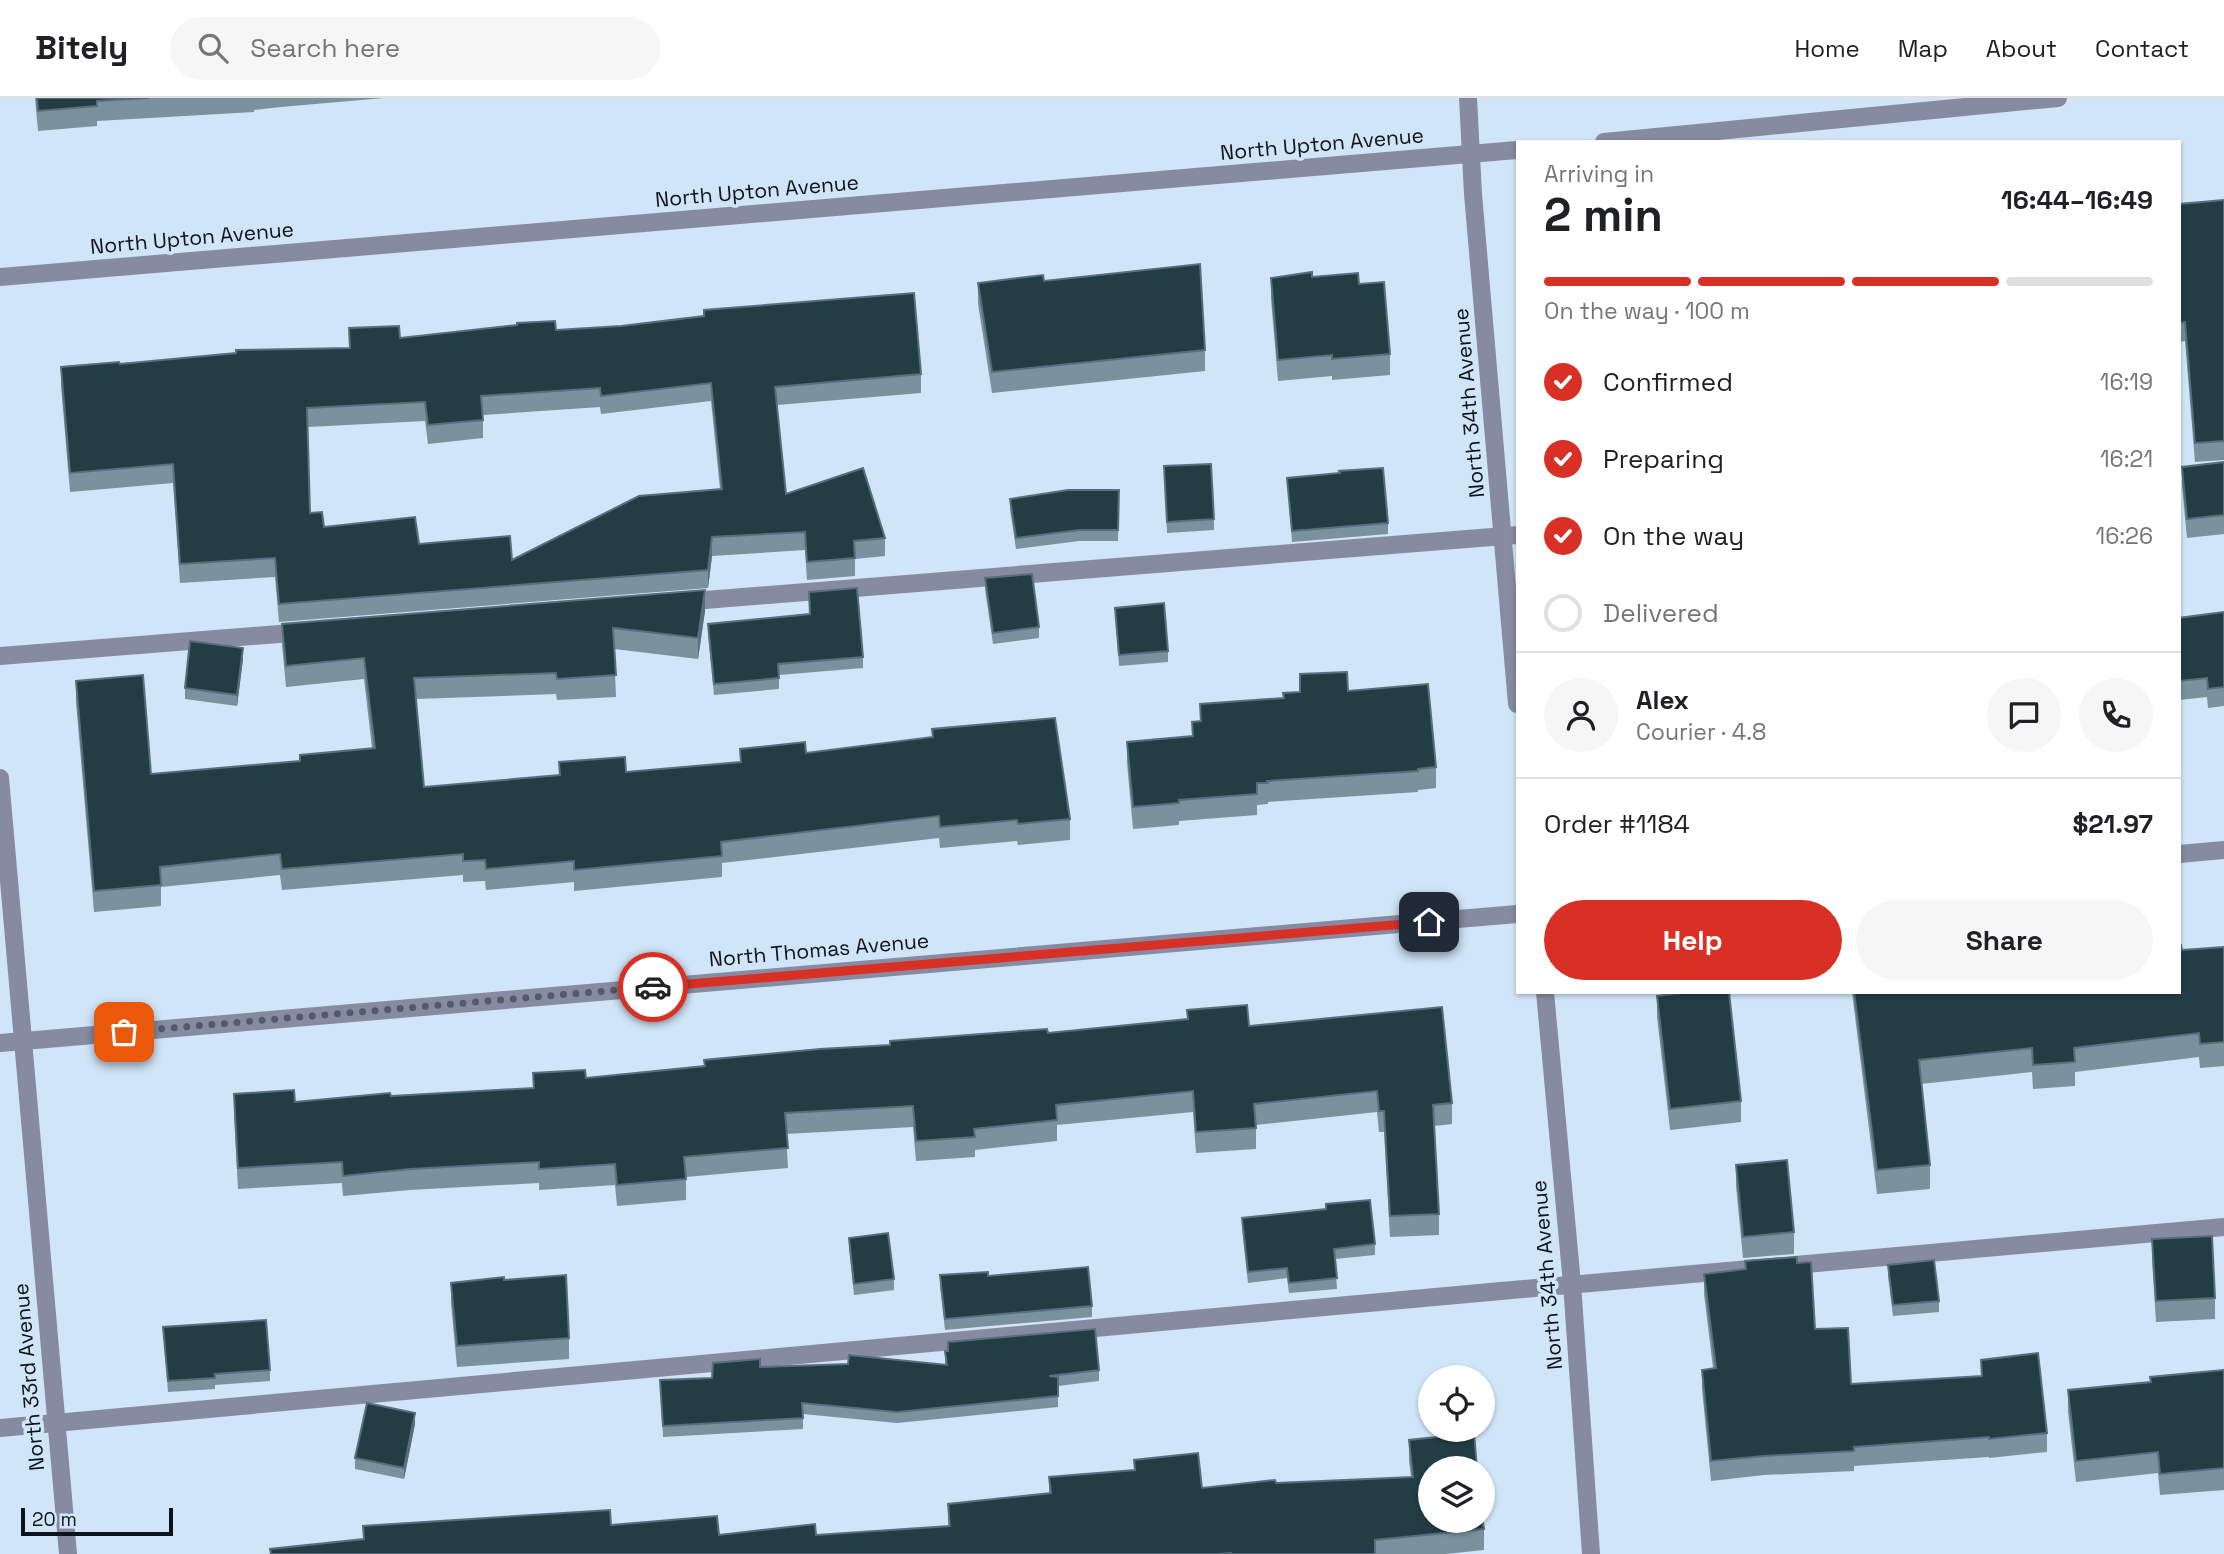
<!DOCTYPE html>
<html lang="en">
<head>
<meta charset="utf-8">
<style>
	:root { --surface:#fff; --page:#f6f6f6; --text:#202124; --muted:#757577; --line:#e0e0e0; --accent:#d93025 }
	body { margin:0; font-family:"Space Grotesk",sans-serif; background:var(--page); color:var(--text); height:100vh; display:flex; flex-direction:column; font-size:26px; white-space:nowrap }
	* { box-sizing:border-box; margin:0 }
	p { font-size:23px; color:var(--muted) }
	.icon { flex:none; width:38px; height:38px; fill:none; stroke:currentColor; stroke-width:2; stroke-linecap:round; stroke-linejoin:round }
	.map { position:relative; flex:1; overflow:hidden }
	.panel { position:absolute; left:1516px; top:42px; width:665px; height:854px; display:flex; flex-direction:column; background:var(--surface); border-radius:0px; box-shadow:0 2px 5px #0004 }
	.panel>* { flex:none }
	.tools { position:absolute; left:1418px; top:1267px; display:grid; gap:14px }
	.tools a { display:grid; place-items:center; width:77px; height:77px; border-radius:50%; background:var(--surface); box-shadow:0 2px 5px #0004; font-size:35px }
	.scale { position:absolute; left:21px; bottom:18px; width:152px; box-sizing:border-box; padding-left:7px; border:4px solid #0c131a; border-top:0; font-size:19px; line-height:24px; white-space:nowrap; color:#0c131a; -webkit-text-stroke:5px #d0e5f8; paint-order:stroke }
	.pin { position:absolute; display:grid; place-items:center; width:60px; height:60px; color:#fff; margin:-30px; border-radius:14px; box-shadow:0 4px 10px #0006 }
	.courier { position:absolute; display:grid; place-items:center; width:70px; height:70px; margin:-35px; border:5px solid #d93025; border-radius:50%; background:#fff; color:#222; box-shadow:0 2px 9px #0007 }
	.summary em { font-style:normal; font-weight:700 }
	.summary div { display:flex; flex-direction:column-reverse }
	.summary { display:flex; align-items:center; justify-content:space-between; height:119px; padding:0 28px }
	h1 { font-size:46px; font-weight:700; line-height:52px }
	.bar { display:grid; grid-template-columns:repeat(4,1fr); gap:10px 7px; align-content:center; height:84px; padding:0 28px }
	.bar i { height:9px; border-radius:5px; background:var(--line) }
	.bar .current { background:var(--accent) }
	.bar p { grid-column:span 4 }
	.line { display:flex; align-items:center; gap:18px; padding:0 28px; border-top:2px solid var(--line) }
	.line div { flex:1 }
	.round { display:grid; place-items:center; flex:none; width:74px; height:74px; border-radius:37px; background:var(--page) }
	ol { padding:0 28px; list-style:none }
	li { display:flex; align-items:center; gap:21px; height:77px }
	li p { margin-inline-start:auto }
	li .icon { padding:7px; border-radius:50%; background:var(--accent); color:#fff; stroke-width:4 }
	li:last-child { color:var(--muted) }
	li i { width:38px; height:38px; border:4px solid var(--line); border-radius:50% }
	.primary-button { display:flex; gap:14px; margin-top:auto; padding:14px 28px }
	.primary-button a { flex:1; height:80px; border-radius:42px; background:var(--accent); color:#fff; font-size:28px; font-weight:700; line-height:80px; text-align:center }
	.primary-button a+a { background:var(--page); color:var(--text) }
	header { display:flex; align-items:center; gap:42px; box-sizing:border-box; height:98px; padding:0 35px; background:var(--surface); border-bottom:2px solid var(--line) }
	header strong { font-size:33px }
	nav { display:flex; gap:38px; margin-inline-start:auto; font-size:24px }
	.search { width:490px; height:63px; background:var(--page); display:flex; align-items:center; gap:18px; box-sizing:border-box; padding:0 24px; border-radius:38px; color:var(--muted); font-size:26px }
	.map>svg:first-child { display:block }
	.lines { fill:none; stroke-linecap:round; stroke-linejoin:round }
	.minor { stroke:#868ba1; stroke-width:18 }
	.wall { fill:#7a919e; fill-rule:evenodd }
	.shaded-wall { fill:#576f7b }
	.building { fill:#233d45; stroke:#576f7b; stroke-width:2; fill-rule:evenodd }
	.done { stroke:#515c68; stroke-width:7; stroke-dasharray:0 12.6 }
	.route { stroke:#d93025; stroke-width:9 }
	.labels { text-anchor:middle; stroke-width:7; stroke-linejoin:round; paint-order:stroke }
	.street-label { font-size:21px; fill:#0c131a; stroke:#d0e5f8 }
</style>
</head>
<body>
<header>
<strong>Bitely</strong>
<div class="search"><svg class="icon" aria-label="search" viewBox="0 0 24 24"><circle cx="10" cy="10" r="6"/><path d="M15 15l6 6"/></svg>Search here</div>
<nav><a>Home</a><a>Map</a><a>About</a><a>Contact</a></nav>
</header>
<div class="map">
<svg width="2224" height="1456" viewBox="0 0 2224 1456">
	<rect width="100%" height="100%" fill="#d0e5f8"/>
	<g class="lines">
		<g class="minor">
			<path d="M 1468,0 L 1473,96 L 1517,606"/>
			<path d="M 1604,44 L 2058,0"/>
			<path d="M 0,179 L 1517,52"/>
			<path d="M 680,504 L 1517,437"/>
			<path d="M 0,558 L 304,534"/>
			<path d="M 0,680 L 68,1456"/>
			<path d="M 2179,756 L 2224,752"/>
			<path d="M 1545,894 L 1572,1186 L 1591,1456"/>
			<path d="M 0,945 L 1517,816"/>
			<path d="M 0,1330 L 1501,1193 L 2224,1129"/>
		</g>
	</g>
	<g class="wall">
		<path d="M 35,0 L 384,0 L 281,9 L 254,12 L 254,14 L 97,23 L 97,28 L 38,33 Z"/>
		<path d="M 2224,102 L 2224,362 L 2195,364 L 2185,243 L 2179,244 L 2179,106 Z"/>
		<path d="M 1312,179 L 1359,186 L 1390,256 L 1390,277 L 1332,282 L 1332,278 L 1278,283 L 1271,201 L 1271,180 Z"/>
		<path d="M 978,185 L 1205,252 L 1205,273 L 992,295 L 978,206 Z"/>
		<path d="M 349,230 L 400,240 L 556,232 L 921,276 L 921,295 L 777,307 L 786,396 L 885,440 L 885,458 L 855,461 L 855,478 L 807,482 L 805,452 L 712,458 L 708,490 L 279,524 L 275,479 L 180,485 L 173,385 L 70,394 L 61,288 L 61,269 L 349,250 ZM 711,303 L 720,391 L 512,462 L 419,446 L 324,429 L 310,415 L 308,329 L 425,323 L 428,346 L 483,340 L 483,317 L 600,309 L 601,316 Z"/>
		<path d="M 2224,364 L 2224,436 L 2187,440 L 2182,388 L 2182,369 Z"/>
		<path d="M 1164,368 L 1214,421 L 1214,432 L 1167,435 Z"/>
		<path d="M 1287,380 L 1388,425 L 1388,436 L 1292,444 Z"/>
		<path d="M 1119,392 L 1118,443 L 1079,443 L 1016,451 L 1010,411 L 1010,401 Z"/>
		<path d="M 985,480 L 1039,529 L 1039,540 L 993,546 L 985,491 Z"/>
		<path d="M 809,494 L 863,559 L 863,570 L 779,577 L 779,591 L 714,597 L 708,537 L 708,526 L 809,516 Z"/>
		<path d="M 1115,510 L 1168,553 L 1168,564 L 1119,568 Z"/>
		<path d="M 705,513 L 698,561 L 614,551 L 616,599 L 557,602 L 556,596 L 416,601 L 424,689 L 559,677 L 559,664 L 626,674 L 740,664 L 740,651 L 806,655 L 932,639 L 932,631 L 1070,721 L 1070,742 L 1018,747 L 1017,743 L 940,750 L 939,740 L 722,765 L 722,779 L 574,793 L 574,784 L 486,792 L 485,783 L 463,784 L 463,777 L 282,792 L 280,777 L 161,789 L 161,808 L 94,814 L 76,604 L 76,583 L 151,676 L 300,663 L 372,650 L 364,581 L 286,589 L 282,547 L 282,526 Z"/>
		<path d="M 2224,514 L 2224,608 L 2208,610 L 2207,599 L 2179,602 L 2179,520 Z"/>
		<path d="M 243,561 L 237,608 L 185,601 L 185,590 Z"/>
		<path d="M 1300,576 L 1348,593 L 1436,669 L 1436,690 L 1418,692 L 1418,694 L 1268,704 L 1268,706 L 1257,707 L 1257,717 L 1179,723 L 1179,727 L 1133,731 L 1127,665 L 1127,644 L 1192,638 L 1192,624 L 1200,623 L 1200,606 L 1283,600 L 1300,594 Z"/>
		<path d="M 2224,849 L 2224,968 L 2200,970 L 2199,959 L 2075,974 L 2075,988 L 2033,991 L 2032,974 L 1921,986 L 1930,1067 L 1930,1091 L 1877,1096 L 1852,894 L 2179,894 L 2182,852 Z"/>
		<path d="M 1657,898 L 1741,1003 L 1741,1024 L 1670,1032 L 1657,919 Z"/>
		<path d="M 1187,912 L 1249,928 L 1452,1005 L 1452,1026 L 1434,1028 L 1439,1116 L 1439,1137 L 1390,1139 L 1384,1034 L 1379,1034 L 1377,1014 L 1256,1027 L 1256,1051 L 1196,1055 L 1193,1014 L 1057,1027 L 1057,1043 L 975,1052 L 975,1059 L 916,1063 L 913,1029 L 786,1036 L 788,1070 L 686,1079 L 686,1102 L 617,1108 L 615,1087 L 539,1092 L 539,1085 L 410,1092 L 343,1098 L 342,1085 L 238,1091 L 234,1017 L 234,996 L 295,1004 L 533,990 L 533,975 L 586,980 L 704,968 L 890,947 L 1048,935 L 1187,921 Z"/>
		<path d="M 1736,1067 L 1794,1134 L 1794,1156 L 1743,1160 L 1736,1088 Z"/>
		<path d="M 1326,1111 L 1375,1146 L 1375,1157 L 1335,1161 L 1337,1191 L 1289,1195 L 1287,1180 L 1248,1185 L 1242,1130 L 1242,1120 Z"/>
		<path d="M 849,1140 L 894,1181 L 894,1192 L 854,1197 L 849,1150 Z"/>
		<path d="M 2152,1141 L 2215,1200 L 2215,1221 L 2156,1224 L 2152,1163 Z"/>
		<path d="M 1745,1163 L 1797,1165 L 1815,1231 L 1851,1286 L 1981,1278 L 1981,1262 L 2047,1335 L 2047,1354 L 1989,1360 L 1989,1359 L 1854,1368 L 1854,1373 L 1764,1377 L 1711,1383 L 1702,1291 L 1702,1272 L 1713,1270 L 1704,1196 L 1704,1176 L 1745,1171 Z"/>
		<path d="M 1888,1167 L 1939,1203 L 1939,1214 L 1893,1218 L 1888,1178 Z"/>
		<path d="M 940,1177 L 988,1178 L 1092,1208 L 1092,1219 L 945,1232 L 940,1188 Z"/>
		<path d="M 451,1185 L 569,1240 L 569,1261 L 457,1269 L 451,1206 Z"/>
		<path d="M 163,1229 L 270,1272 L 270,1283 L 215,1287 L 215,1291 L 168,1294 Z"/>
		<path d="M 948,1244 L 1099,1272 L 1099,1283 L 1058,1288 L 1058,1309 L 897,1325 L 803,1316 L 803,1331 L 663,1339 L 660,1282 L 712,1280 L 760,1269 L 945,1267 L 945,1253 L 948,1253 Z"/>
		<path d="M 2224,1272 L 2224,1392 L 2160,1397 L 2158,1375 L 2076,1384 L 2068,1314 L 2068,1292 L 2150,1284 Z"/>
		<path d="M 415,1326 L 404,1381 L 355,1371 L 355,1360 Z"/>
		<path d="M 1409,1342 L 1484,1431 L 1484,1452 L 1446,1456 L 270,1456 L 363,1441 L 363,1428 L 611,1427 L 719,1437 L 816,1437 L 948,1428 L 948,1406 L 1049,1395 L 1049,1379 L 1134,1372 L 1134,1362 L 1202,1390 L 1276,1385 L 1411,1379 L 1409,1363 Z"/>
	</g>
	<g class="shaded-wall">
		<path d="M 712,439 L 712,458 L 708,490 L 708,472 Z"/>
		<path d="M 705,492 L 705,513 L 698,561 L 698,540 Z"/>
		<path d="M 243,550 L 243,561 L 237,608 L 237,597 Z"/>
		<path d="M 415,1315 L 415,1326 L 404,1381 L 404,1370 Z"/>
	</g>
	<g class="building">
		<path d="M 37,0 L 149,0 L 97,3 L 97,8 L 38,13 Z"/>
		<path d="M 2224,102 L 2224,343 L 2195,345 L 2185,224 L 2179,225 L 2179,106 Z"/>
		<path d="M 1200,166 L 1205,252 L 992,274 L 978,185 L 1043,177 L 1044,183 Z"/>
		<path d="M 1312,174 L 1312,179 L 1358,175 L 1359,186 L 1384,184 L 1390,256 L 1332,261 L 1332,257 L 1278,262 L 1271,180 Z"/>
		<path d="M 914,195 L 921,276 L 775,289 L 786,396 L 863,370 L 885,440 L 854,443 L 855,460 L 807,464 L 805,434 L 712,439 L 708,472 L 279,506 L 275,460 L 180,466 L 173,366 L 70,375 L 61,269 L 119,264 L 120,266 L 236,255 L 236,252 L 350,250 L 349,230 L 399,228 L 400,240 L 517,227 L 517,225 L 555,223 L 556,232 L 621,228 L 704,218 L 704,212 ZM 711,285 L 722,391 L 639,398 L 512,462 L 510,438 L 419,446 L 415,419 L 324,429 L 322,414 L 310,415 L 307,310 L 425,304 L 428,327 L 483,322 L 481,298 L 600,290 L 601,298 Z"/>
		<path d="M 2224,364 L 2224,417 L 2187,421 L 2182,369 Z"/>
		<path d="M 1211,366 L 1214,421 L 1167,424 L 1164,368 Z"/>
		<path d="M 1383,370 L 1388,425 L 1292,433 L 1287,380 L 1340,375 L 1339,373 Z"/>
		<path d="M 1068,392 L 1119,392 L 1118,432 L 1079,432 L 1016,440 L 1010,401 Z"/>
		<path d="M 1032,476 L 1039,529 L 993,535 L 985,480 Z"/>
		<path d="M 857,490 L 863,559 L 778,566 L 779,580 L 714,586 L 708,526 L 810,516 L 809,494 Z"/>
		<path d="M 705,492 L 698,540 L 613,530 L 616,577 L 557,581 L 556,575 L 414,580 L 424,689 L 560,677 L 559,664 L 625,659 L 626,674 L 741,664 L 740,651 L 805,644 L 806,655 L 933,639 L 932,631 L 1055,620 L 1070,721 L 1018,726 L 1017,722 L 940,729 L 939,718 L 721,744 L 722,758 L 574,772 L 574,763 L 486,771 L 485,762 L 463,763 L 463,756 L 282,771 L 280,756 L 160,769 L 161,787 L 94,793 L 76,583 L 143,577 L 151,676 L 300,663 L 300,657 L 375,650 L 364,560 L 286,568 L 282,526 Z"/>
		<path d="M 1164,505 L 1168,553 L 1119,557 L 1115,510 Z"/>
		<path d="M 2224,514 L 2224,589 L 2208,591 L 2207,580 L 2179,583 L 2179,520 Z"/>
		<path d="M 190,543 L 243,550 L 237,597 L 185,590 Z"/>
		<path d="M 1347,574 L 1348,593 L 1428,586 L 1436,669 L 1418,671 L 1418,673 L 1267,683 L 1268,685 L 1257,685 L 1257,696 L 1179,702 L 1179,705 L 1133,709 L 1127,644 L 1193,638 L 1192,624 L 1201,623 L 1200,606 L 1284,600 L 1283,595 L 1300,594 L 1300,576 Z"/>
		<path d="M 2179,847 L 2181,847 L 2182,852 L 2224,849 L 2224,944 L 2200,946 L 2199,935 L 2074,950 L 2075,964 L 2033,967 L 2032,950 L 1919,962 L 1930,1067 L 1877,1072 L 1854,894 L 2179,894 Z"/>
		<path d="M 1691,894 L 1729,894 L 1741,1003 L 1670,1011 L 1657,898 Z"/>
		<path d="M 1247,907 L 1249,928 L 1442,909 L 1452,1005 L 1433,1007 L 1439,1116 L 1390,1118 L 1384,1013 L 1379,1013 L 1377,993 L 1254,1006 L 1256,1030 L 1196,1034 L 1193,993 L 1056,1007 L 1057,1022 L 974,1031 L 975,1039 L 916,1043 L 913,1008 L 785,1015 L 788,1050 L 684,1059 L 686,1081 L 617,1087 L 615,1066 L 539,1071 L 539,1064 L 410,1071 L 343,1078 L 342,1064 L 238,1070 L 234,996 L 294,992 L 295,1004 L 390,995 L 391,998 L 534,990 L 533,975 L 585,972 L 586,980 L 705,968 L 704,962 L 820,951 L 890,947 L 890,943 L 1047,931 L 1048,935 L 1188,921 L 1187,912 Z"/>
		<path d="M 1787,1062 L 1794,1134 L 1743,1139 L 1736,1067 Z"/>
		<path d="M 1370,1102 L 1375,1146 L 1334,1151 L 1337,1180 L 1289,1185 L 1287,1170 L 1248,1174 L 1242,1120 L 1326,1111 L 1326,1106 Z"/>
		<path d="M 888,1135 L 894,1181 L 854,1186 L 849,1140 Z"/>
		<path d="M 2212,1138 L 2215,1200 L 2156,1203 L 2152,1141 Z"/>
		<path d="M 1797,1159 L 1797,1165 L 1811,1164 L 1815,1231 L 1848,1230 L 1851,1286 L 1982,1278 L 1981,1262 L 2038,1255 L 2047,1335 L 1989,1341 L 1989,1339 L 1854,1349 L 1854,1353 L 1764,1358 L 1711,1363 L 1702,1272 L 1716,1270 L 1704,1176 L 1746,1171 L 1745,1163 Z"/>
		<path d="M 1934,1162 L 1939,1203 L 1893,1207 L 1888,1167 Z"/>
		<path d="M 1088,1169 L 1092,1208 L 945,1221 L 940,1177 L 988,1174 L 988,1178 Z"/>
		<path d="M 566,1177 L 569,1240 L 457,1248 L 451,1185 L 504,1179 L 504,1182 Z"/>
		<path d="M 266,1222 L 270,1272 L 215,1276 L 215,1280 L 168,1283 L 163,1229 Z"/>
		<path d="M 1095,1231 L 1099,1272 L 1049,1278 L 1058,1279 L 1058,1298 L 897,1314 L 802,1305 L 803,1320 L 663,1328 L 660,1282 L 712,1280 L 713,1265 L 760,1261 L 760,1269 L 848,1266 L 849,1257 L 947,1267 L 945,1253 L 948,1253 L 948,1244 Z"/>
		<path d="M 2224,1272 L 2224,1370 L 2160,1376 L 2158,1354 L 2076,1363 L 2068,1292 L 2151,1284 L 2150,1279 Z"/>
		<path d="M 367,1305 L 415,1315 L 404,1370 L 355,1360 Z"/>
		<path d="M 1474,1335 L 1477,1370 L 1430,1370 L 1430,1423 L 1482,1423 L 1482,1418 L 1484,1431 L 1375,1442 L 1375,1456 L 1231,1456 L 1231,1455 L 1219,1456 L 271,1456 L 270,1451 L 364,1441 L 363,1428 L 610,1412 L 611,1427 L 717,1418 L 719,1437 L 815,1426 L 816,1437 L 950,1428 L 948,1406 L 1051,1395 L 1049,1379 L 1135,1372 L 1134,1362 L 1198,1355 L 1202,1390 L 1275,1382 L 1276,1385 L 1413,1379 L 1409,1342 Z"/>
	</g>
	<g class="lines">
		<path class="done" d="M 124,934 L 653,889"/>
		<path class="route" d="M 653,889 L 1429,824"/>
	</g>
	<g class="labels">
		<g class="street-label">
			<text transform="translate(1322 46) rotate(-5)" y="7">North Upton Avenue</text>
			<text transform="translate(757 93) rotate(-5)" y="7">North Upton Avenue</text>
			<text transform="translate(192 140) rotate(-5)" y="7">North Upton Avenue</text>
			<text transform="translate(1469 305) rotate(-95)" y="7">North 34th Avenue</text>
			<text transform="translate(819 852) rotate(-5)" y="7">North Thomas Avenue</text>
			<text transform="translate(1547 1177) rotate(-95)" y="7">North 34th Avenue</text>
			<text transform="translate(29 1279) rotate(-95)" y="7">North 33rd Avenue</text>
		</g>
	</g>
</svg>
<div class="tools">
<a><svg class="icon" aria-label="locate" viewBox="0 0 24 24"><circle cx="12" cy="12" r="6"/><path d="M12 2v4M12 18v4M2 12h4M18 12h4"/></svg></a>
<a><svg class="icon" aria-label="layers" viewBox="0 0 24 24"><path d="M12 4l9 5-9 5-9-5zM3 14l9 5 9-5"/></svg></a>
</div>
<div class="scale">20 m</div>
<div class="pin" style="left:124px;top:934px;background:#ea580c"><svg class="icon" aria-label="bag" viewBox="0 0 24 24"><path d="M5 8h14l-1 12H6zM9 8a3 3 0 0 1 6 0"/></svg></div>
<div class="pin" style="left:1429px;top:824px;background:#1f2937"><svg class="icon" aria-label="home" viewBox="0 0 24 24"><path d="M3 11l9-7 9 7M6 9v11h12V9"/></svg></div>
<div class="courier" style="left:653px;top:889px"><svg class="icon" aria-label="car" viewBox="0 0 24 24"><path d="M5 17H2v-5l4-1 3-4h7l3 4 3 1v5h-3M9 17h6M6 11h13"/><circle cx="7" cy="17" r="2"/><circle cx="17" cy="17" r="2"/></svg></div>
<section class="panel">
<div class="summary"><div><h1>2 min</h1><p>Arriving in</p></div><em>16:44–16:49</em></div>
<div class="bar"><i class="current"></i><i class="current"></i><i class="current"></i><i></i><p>On the way · 100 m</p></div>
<ol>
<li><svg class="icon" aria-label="check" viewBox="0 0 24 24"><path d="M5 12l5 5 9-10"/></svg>Confirmed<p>16:19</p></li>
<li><svg class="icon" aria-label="check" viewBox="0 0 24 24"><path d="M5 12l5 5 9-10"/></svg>Preparing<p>16:21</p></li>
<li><svg class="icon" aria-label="check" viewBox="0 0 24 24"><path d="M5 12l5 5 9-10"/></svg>On the way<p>16:26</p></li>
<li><i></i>Delivered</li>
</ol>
<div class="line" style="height:126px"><a class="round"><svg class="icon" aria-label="person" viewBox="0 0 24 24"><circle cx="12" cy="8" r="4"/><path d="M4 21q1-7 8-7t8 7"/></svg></a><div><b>Alex</b><p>Courier · 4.8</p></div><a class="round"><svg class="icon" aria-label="chat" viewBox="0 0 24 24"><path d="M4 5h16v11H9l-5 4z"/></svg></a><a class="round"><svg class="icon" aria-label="phone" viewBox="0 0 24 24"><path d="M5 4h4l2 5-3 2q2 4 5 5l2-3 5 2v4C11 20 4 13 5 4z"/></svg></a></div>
<div class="line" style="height:91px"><div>Order #1184</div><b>$21.97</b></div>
<div class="primary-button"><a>Help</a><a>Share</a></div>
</section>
</div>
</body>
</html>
